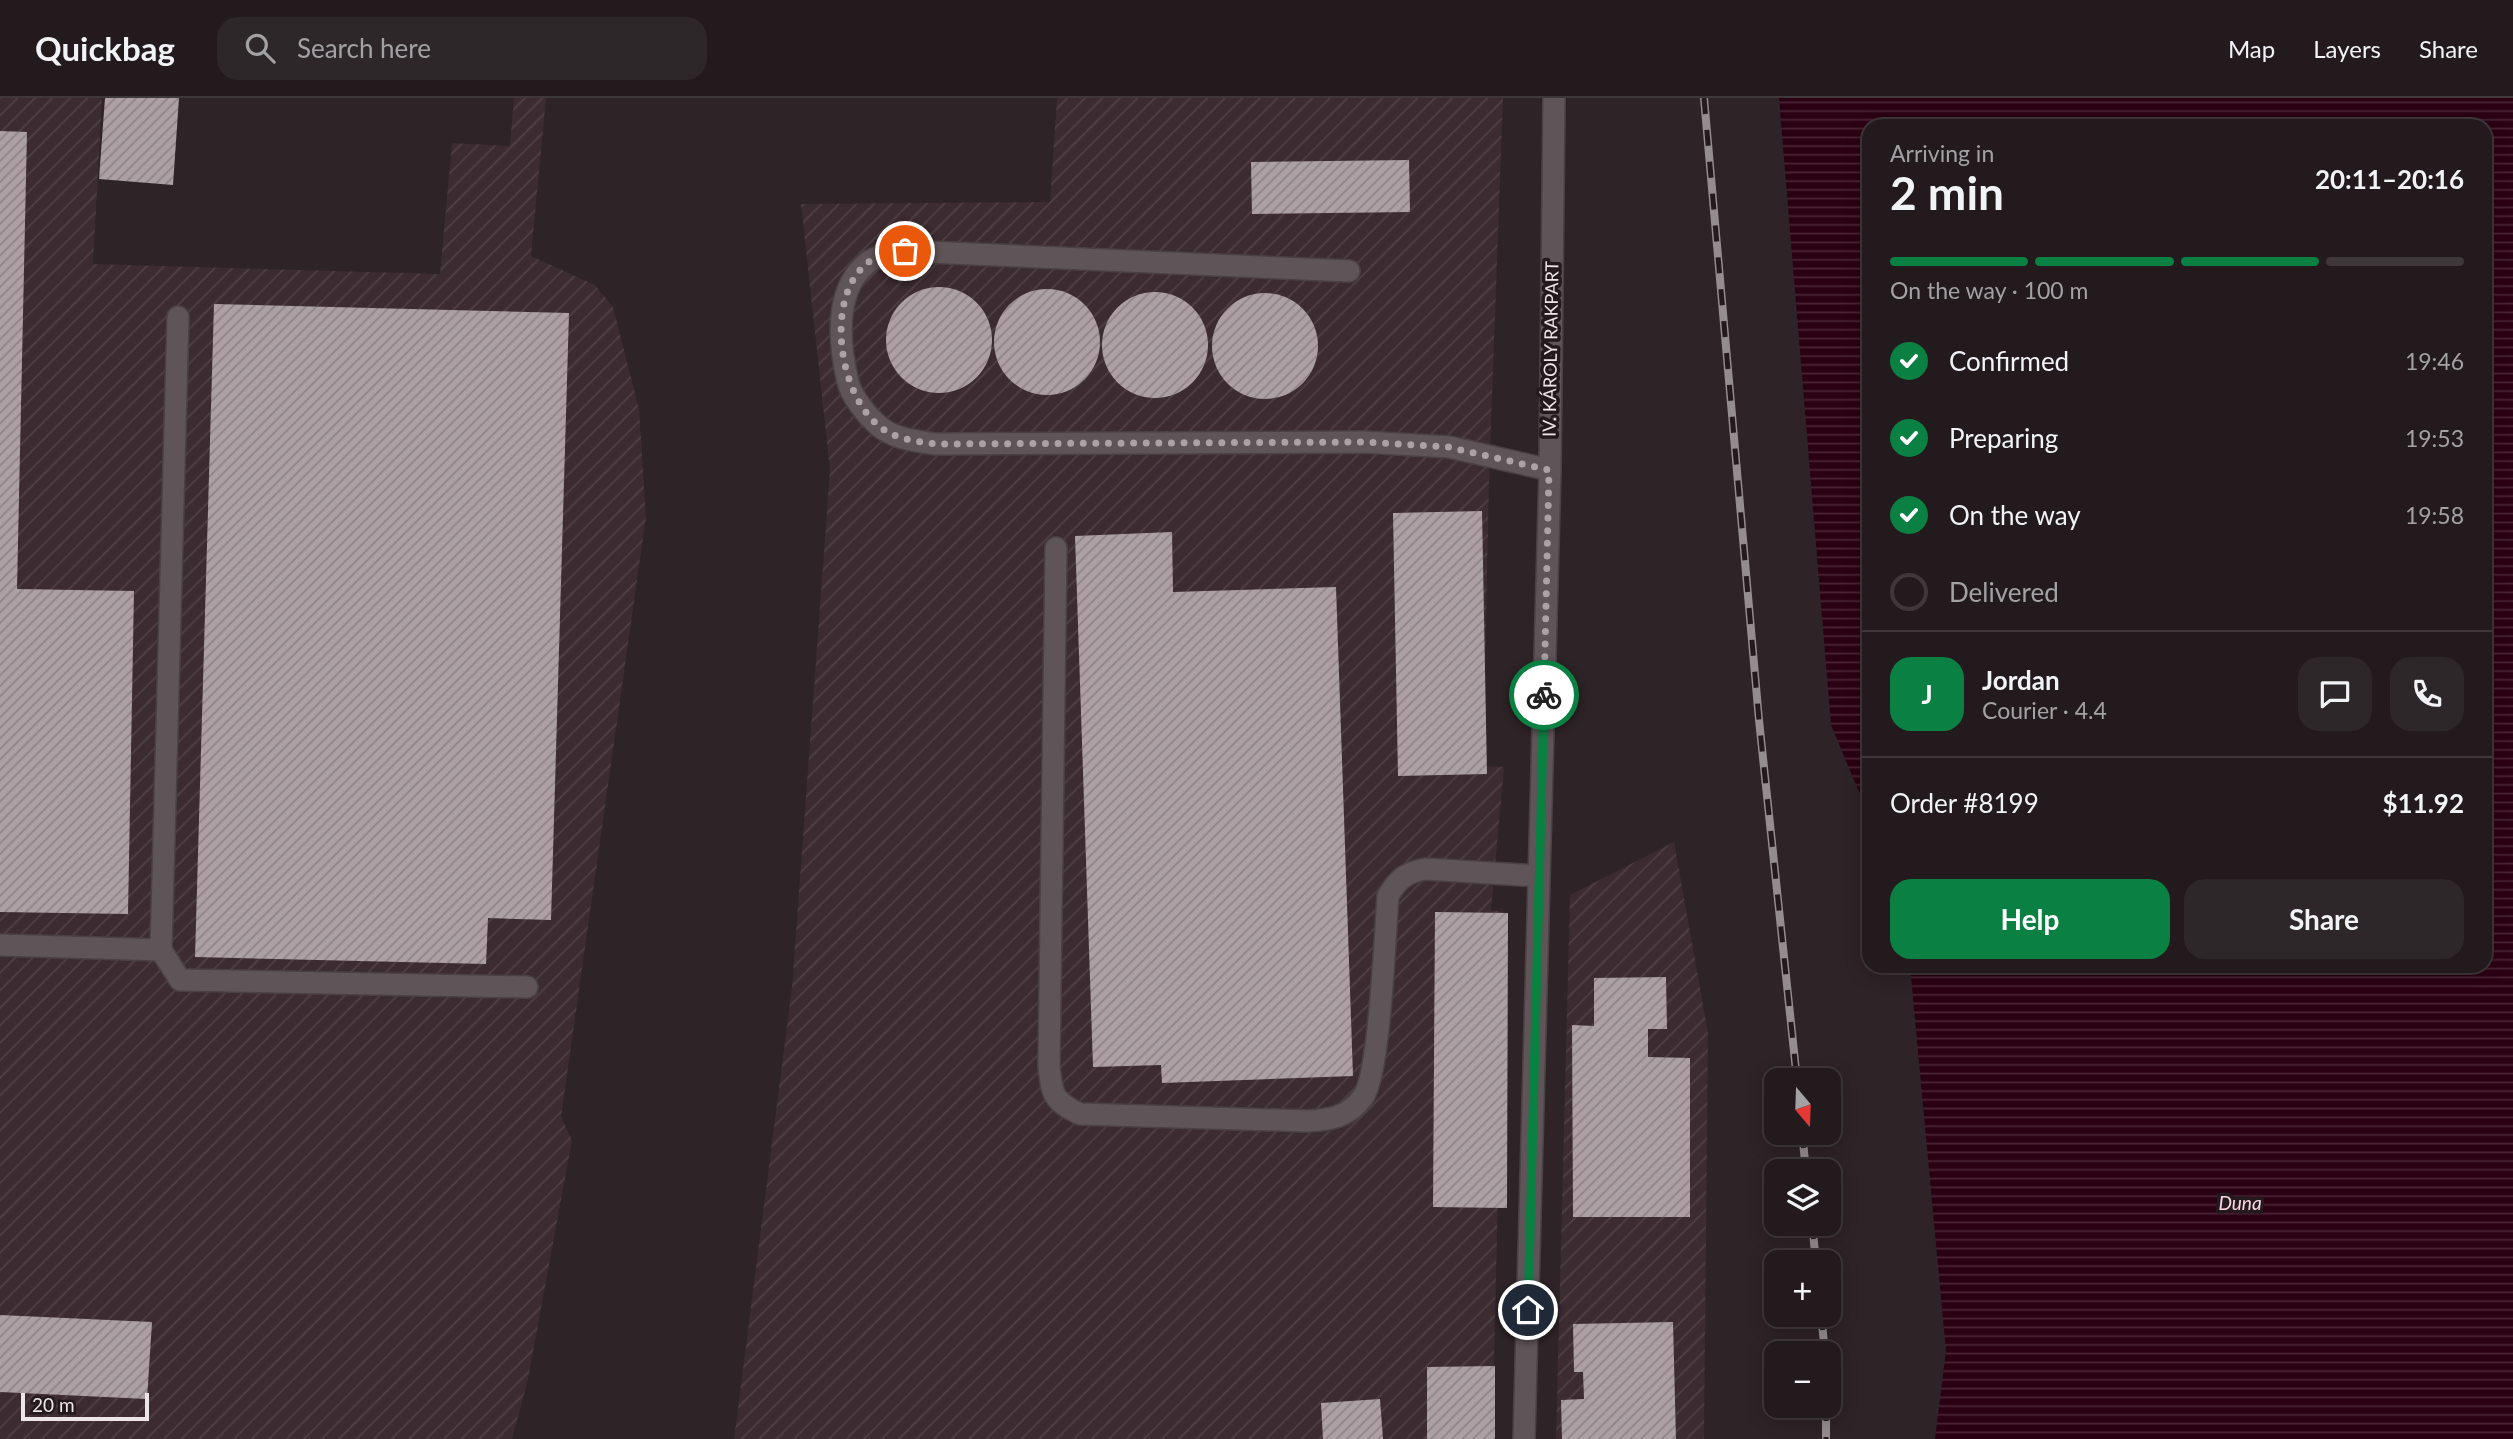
<!DOCTYPE html>
<html lang="en">
<head>
<meta charset="utf-8">
<style>
	:root { --surface:#221a1d; --page:#2e272a; --text:#f1f3f6; --muted:#a2a1a4; --line:#3f383b; --accent:#0b8043 }
	body { margin:0; font-family:Lato,sans-serif; background:var(--page); color:var(--text); height:100vh; display:flex; flex-direction:column; font-size:26px; white-space:nowrap }
	* { box-sizing:border-box; margin:0 }
	p { font-size:23px; color:var(--muted) }
	.icon { flex:none; width:38px; height:38px; fill:none; stroke:currentColor; stroke-width:2; stroke-linecap:round; stroke-linejoin:round }
	.map { position:relative; flex:1; overflow:hidden }
	.drawer { position:absolute; left:1862px; top:21px; width:630px; height:854px; display:flex; flex-direction:column; background:var(--surface); border-radius:21px; box-shadow:0 4px 18px #0003,0 0 0 2px var(--line) }
	.drawer>* { flex:none }
	.needle { width:46px; rotate:161deg }
	.controls { position:absolute; left:1764px; top:970px; display:grid; gap:14px }
	.controls a { display:grid; place-items:center; width:77px; height:77px; border-radius:14px; background:var(--surface); box-shadow:0 4px 18px #0003,0 0 0 2px var(--line); font-size:35px }
	.scale { position:absolute; left:21px; bottom:18px; width:128px; box-sizing:border-box; padding-left:7px; border:4px solid #ede6e8; border-top:0; font-size:19px; line-height:24px; white-space:nowrap; color:#ede6e8; -webkit-text-stroke:5px #241a1d; paint-order:stroke }
	.pin { position:absolute; display:grid; place-items:center; width:60px; height:60px; color:#fff; margin:-30px; border:4px solid #fff; border-radius:50%; box-shadow:0 2px 7px #0007 }
	.courier { position:absolute; display:grid; place-items:center; width:70px; height:70px; margin:-35px; border:5px solid #0b8043; border-radius:50%; background:#fff; color:#222; box-shadow:0 2px 9px #0007 }
	.summary em { font-style:normal; font-weight:700 }
	.summary div { display:flex; flex-direction:column-reverse }
	.summary { display:flex; align-items:center; justify-content:space-between; height:119px; padding:0 28px }
	h1 { font-size:46px; font-weight:700; line-height:52px }
	.bar { display:grid; grid-template-columns:repeat(4,1fr); gap:10px 7px; align-content:center; height:84px; padding:0 28px }
	.bar i { height:9px; border-radius:5px; background:var(--line) }
	.bar .selected { background:var(--accent) }
	.bar p { grid-column:span 4 }
	.line { display:flex; align-items:center; gap:18px; padding:0 28px; border-top:2px solid var(--line) }
	.line div { flex:1 }
	.round { display:grid; place-items:center; flex:none; width:74px; height:74px; border-radius:21px; background:var(--page) }
	ol { padding:0 28px; list-style:none }
	li { display:flex; align-items:center; gap:21px; height:77px }
	li p { margin-inline-start:auto }
	li .icon { padding:7px; border-radius:50%; background:var(--accent); color:#fff; stroke-width:4 }
	li:last-child { color:var(--muted) }
	li i { width:38px; height:38px; border:4px solid var(--line); border-radius:50% }
	.primary-button { display:flex; gap:14px; margin-top:auto; padding:14px 28px }
	.primary-button a { flex:1; height:80px; border-radius:21px; background:var(--accent); color:#fff; font-size:28px; font-weight:700; line-height:80px; text-align:center }
	.primary-button a+a { background:var(--page); color:var(--text) }
	header { display:flex; align-items:center; gap:42px; box-sizing:border-box; height:98px; padding:0 35px; background:var(--surface); border-bottom:2px solid var(--line) }
	header strong { font-size:33px }
	nav { display:flex; gap:38px; margin-inline-start:auto; font-size:24px }
	.search { width:490px; height:63px; background:var(--page); display:flex; align-items:center; gap:18px; box-sizing:border-box; padding:0 24px; border-radius:21px; color:var(--muted); font-size:26px }
	.map>svg:first-child { display:block }
	.industrial { fill:url(#industrial-furrows) }
	.water { fill:url(#water-rules) }
	.building { fill:url(#building-hatch) }
	.lines { fill:none; stroke-linecap:round; stroke-linejoin:round }
	.minor-casing { stroke:#4a4144; stroke-width:24 }
	.minor { stroke:#5f5457; stroke-width:21 }
	.rail-casing { stroke:#948c8f; stroke-width:8 }
	.rail { stroke:#241a1d; stroke-width:5; stroke-dasharray:16; stroke-linecap:butt }
	.done { stroke:#aaa2a4; stroke-width:7; stroke-dasharray:0 12.6 }
	.route { stroke:#0b8043; stroke-width:9 }
	.labels { text-anchor:middle; stroke-width:7; stroke-linejoin:round; paint-order:stroke }
	.street-label { font-size:18px; fill:#ede6e8; stroke:#241a1d }
	.water-label { font-size:19px; font-style:italic; fill:#fbd7e3; stroke:#241a1d }
</style>
</head>
<body>
<header>
<strong>Quickbag</strong>
<div class="search"><svg class="icon" aria-label="search" viewBox="0 0 24 24"><circle cx="10" cy="10" r="6"/><path d="M15 15l6 6"/></svg>Search here</div>
<nav><a>Map</a><a>Layers</a><a>Share</a></nav>
</header>
<div class="map">
<svg width="2513" height="1341" viewBox="0 0 2513 1341">
	<defs>
		<pattern id="industrial-furrows" width="10" height="10" patternUnits="userSpaceOnUse" patternTransform="scale(1.75)"><rect width="10" height="10" fill="#3c2b31"/><path d="M-1 1l2-2M0 10L10 0M9 11l2-2" fill="none" stroke="#4f4045"/></pattern>
		<pattern id="water-rules" width="6" height="5" patternUnits="userSpaceOnUse" patternTransform="scale(1.75)"><rect width="6" height="5" fill="#2a0013"/><path d="M0 2.5h6" fill="none" stroke="#492535"/></pattern>
		<pattern id="building-hatch" width="6" height="6" patternUnits="userSpaceOnUse" patternTransform="scale(1.75)"><rect width="6" height="6" fill="#ada0a4"/><path d="M-1 1l2-2M0 6l6-6M5 7l2-2" fill="none" stroke="#8e8588"/></pattern>
	</defs>
	<rect width="100%" height="100%" fill="#2e2327"/>
	<g class="industrial">
		<path d="M 0,0 L 102,0 L 93,166 L 440,176 L 452,45 L 510,48 L 514,0 L 546,0 L 531,158 L 595,187 L 613,209 L 639,311 L 646,419 L 561,1019 L 572,1042 L 528,1281 L 512,1341 L 0,1341 Z"/>
		<path d="M 1057,0 L 1503,0 L 1489,381 L 1483,668 L 1504,669 L 1491,812 L 1505,814 L 1492,1341 L 734,1341 L 792,889 L 830,372 L 801,106 L 1050,104 Z"/>
		<path d="M 1674,744 L 1708,935 L 1704,1341 L 1556,1341 L 1570,797 Z"/>
	</g>
	<path class="water" d="M 1779,0 L 2513,0 L 2513,1341 L 1935,1341 L 1946,1253 L 1910,868 L 2485,868 L 2485,28 L 1869,28 L 1869,718 L 1831,627 Z"/>
	<g class="building">
		<path d="M 105,0 L 179,0 L 173,87 L 99,81 Z"/>
		<path d="M 0,33 L 27,34 L 17,491 L 134,493 L 128,816 L 0,814 Z"/>
		<path d="M 1409,62 L 1410,114 L 1252,116 L 1251,64 Z"/>
		<circle cx="939" cy="242" r="53"/>
		<circle cx="1047" cy="244" r="53"/>
		<circle cx="1155" cy="247" r="53"/>
		<circle cx="1265" cy="248" r="53"/>
		<path d="M 214,206 L 569,215 L 551,822 L 488,820 L 486,866 L 195,859 Z"/>
		<path d="M 1482,413 L 1487,676 L 1398,678 L 1393,415 Z"/>
		<path d="M 1172,434 L 1173,494 L 1336,489 L 1353,978 L 1162,985 L 1161,967 L 1093,969 L 1075,438 Z"/>
		<path d="M 1435,814 L 1508,815 L 1507,1110 L 1433,1109 Z"/>
		<path d="M 1666,879 L 1667,931 L 1648,931 L 1648,959 L 1690,960 L 1690,1119 L 1573,1119 L 1572,927 L 1594,928 L 1594,880 Z"/>
		<path d="M 0,1217 L 152,1224 L 147,1301 L 0,1294 Z"/>
		<path d="M 1673,1224 L 1676,1341 L 1562,1341 L 1561,1302 L 1584,1301 L 1583,1274 L 1574,1274 L 1573,1226 Z"/>
		<path d="M 1495,1268 L 1495,1341 L 1427,1341 L 1427,1269 Z"/>
		<path d="M 1380,1301 L 1383,1341 L 1323,1341 L 1321,1305 Z"/>
	</g>
	<g class="lines">
		<g class="minor-casing">
			<g id="minor">
				<path d="M 1349,173 L 905,153 C 892,155 875,157 865,167 C 834,194 839,247 848,284 C 851,298 868,319 879,328 C 894,341 916,343 935,346 L 1364,344 L 1449,349 L 1550,372"/>
				<path d="M 1056,450 L 1049,968 C 1052,997 1053,1003 1080,1016 L 1307,1023 C 1330,1022 1349,1019 1363,999 C 1380,976 1385,835 1388,798 C 1398,781 1405,775 1425,771 L 1539,778"/>
				<path d="M 0,847 L 161,852 L 178,219"/>
				<path d="M 161,852 L 180,882 L 527,889"/>
				<path d="M 1524,1341 L 1550,372 L 1554,0"/>
			</g>
		</g>
		<use href="#minor" class="minor"/>
		<g class="rail-casing">
			<g id="rail">
				<path d="M 1704,0 L 1759,622 L 1797,982"/>
				<path d="M 1802,1034 L 1806,1073"/>
				<path d="M 1812,1125 L 1816,1164"/>
				<path d="M 1821,1216 L 1825,1255"/>
				<path d="M 1826,1307 L 1826,1341"/>
			</g>
		</g>
		<use href="#rail" class="rail"/>
	</g>
	<g class="lines">
		<path class="done" d="M 905,153 C 892,155 875,157 865,167 C 825,203 839,296 879,328 C 894,341 916,343 935,346 L 1364,344 L 1448,349 L 1549,372 L 1544,597"/>
		<path class="route" d="M 1528,1212 L 1544,597"/>
	</g>
	<g class="labels">
		<g class="street-label">
			<text transform="translate(1551 251) rotate(-89)" y="6">IV. KÁROLY RAKPART</text>
		</g>
		<g class="water-label">
			<text x="2240" y="1112">Duna</text>
		</g>
	</g>
</svg>
<div class="controls">
<a><svg class="needle" viewBox="-14 -14 28 28"><path d="M0-13l5 13h-10z" fill="#e53935"/><path d="M0 13l5-13h-10z" fill="#a2a1a4"/></svg></a>
<a><svg class="icon" aria-label="layers" viewBox="0 0 24 24"><path d="M12 4l9 5-9 5-9-5zM3 14l9 5 9-5"/></svg></a>
<a>+</a>
<a>−</a>
</div>
<div class="scale">20 m</div>
<div class="pin" style="left:905px;top:153px;background:#ea580c"><svg class="icon" aria-label="bag" viewBox="0 0 24 24"><path d="M5 8h14l-1 12H6zM9 8a3 3 0 0 1 6 0"/></svg></div>
<div class="pin" style="left:1528px;top:1212px;background:#1f2937"><svg class="icon" aria-label="home" viewBox="0 0 24 24"><path d="M3 11l9-7 9 7M6 9v11h12V9"/></svg></div>
<div class="courier" style="left:1544px;top:597px"><svg class="icon" aria-label="bike" viewBox="0 0 24 24"><circle cx="6" cy="16" r="4"/><circle cx="18" cy="16" r="4"/><path d="M6 16l4-8h5l3 8M10 8l3 8H6M13 5h3"/></svg></div>
<section class="drawer">
<div class="summary"><div><h1>2 min</h1><p>Arriving in</p></div><em>20:11–20:16</em></div>
<div class="bar"><i class="selected"></i><i class="selected"></i><i class="selected"></i><i></i><p>On the way · 100 m</p></div>
<ol>
<li><svg class="icon" aria-label="check" viewBox="0 0 24 24"><path d="M5 12l5 5 9-10"/></svg>Confirmed<p>19:46</p></li>
<li><svg class="icon" aria-label="check" viewBox="0 0 24 24"><path d="M5 12l5 5 9-10"/></svg>Preparing<p>19:53</p></li>
<li><svg class="icon" aria-label="check" viewBox="0 0 24 24"><path d="M5 12l5 5 9-10"/></svg>On the way<p>19:58</p></li>
<li><i></i>Delivered</li>
</ol>
<div class="line" style="height:126px"><b class="round" style="background:var(--accent);color:#fff">J</b><div><b>Jordan</b><p>Courier · 4.4</p></div><a class="round"><svg class="icon" aria-label="chat" viewBox="0 0 24 24"><path d="M4 5h16v11H9l-5 4z"/></svg></a><a class="round"><svg class="icon" aria-label="phone" viewBox="0 0 24 24"><path d="M5 4h4l2 5-3 2q2 4 5 5l2-3 5 2v4C11 20 4 13 5 4z"/></svg></a></div>
<div class="line" style="height:91px"><div>Order #8199</div><b>$11.92</b></div>
<div class="primary-button"><a>Help</a><a>Share</a></div>
</section>
</div>
</body>
</html>
